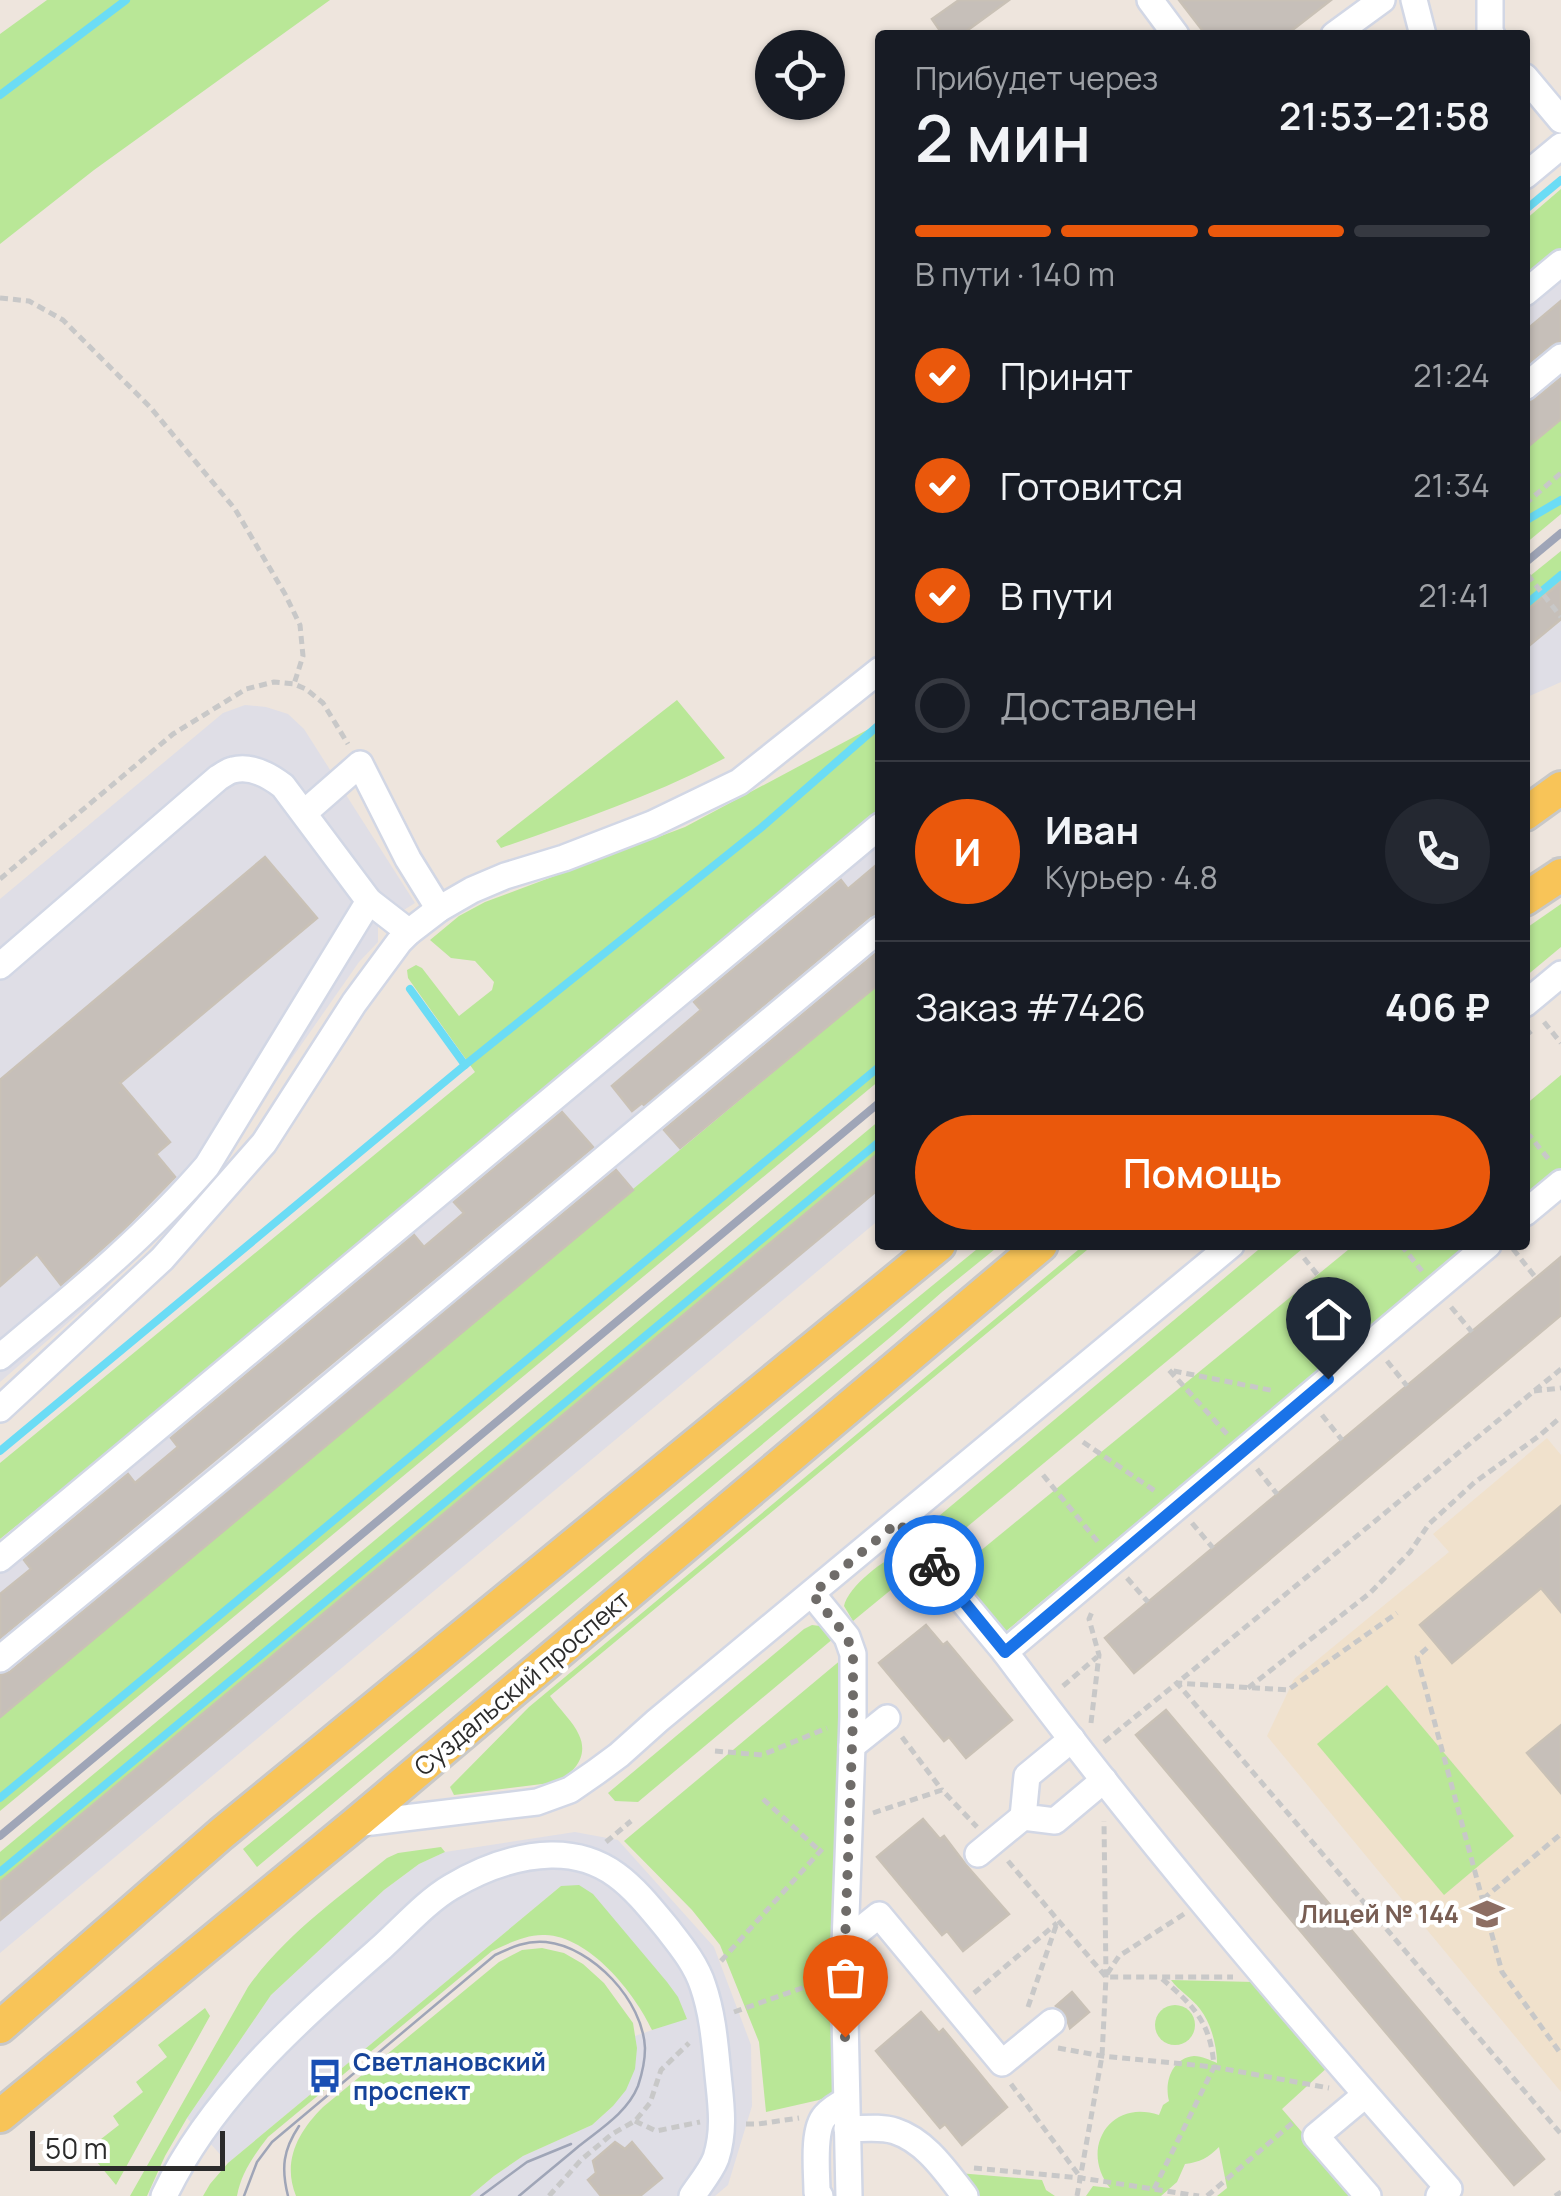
<!DOCTYPE html>
<html lang="ru">
<head>
<meta charset="utf-8">
<style>
	:root { --surface:#171b24; --page:#242831; --text:#f1f3f6; --muted:#9ea1a6; --line:#363941; --accent:#ea580c }
	body { margin:0; font-family:Manrope,sans-serif; background:var(--page); color:var(--text); height:100vh; display:flex; flex-direction:column; font-size:38px; white-space:nowrap }
	* { box-sizing:border-box; margin:0 }
	p { font-size:32px; color:var(--muted) }
	.icon { flex:none; width:55px; height:55px; fill:none; stroke:currentColor; stroke-width:2; stroke-linecap:round; stroke-linejoin:round }
	.map { position:relative; flex:1; overflow:hidden }
	.sheet { position:absolute; left:875px; top:30px; width:655px; height:1220px; display:flex; flex-direction:column; background:var(--surface); border-radius:10px; box-shadow:0 2px 8px #0004 }
	.sheet>* { flex:none }
	.fabs { position:absolute; left:755px; top:30px; display:grid; gap:20px }
	.fabs a { display:grid; place-items:center; width:90px; height:90px; border-radius:50%; background:var(--surface); box-shadow:0 2px 8px #0004; font-size:50px }
	.scale { position:absolute; left:30px; bottom:25px; width:195px; box-sizing:border-box; padding-left:10px; border:5px solid #2b2b2b; border-top:0; font-size:28px; line-height:35px; white-space:nowrap; color:#2b2b2b; -webkit-text-stroke:8px #fff; paint-order:stroke }
	.pin { position:absolute; display:grid; place-items:center; width:85px; height:85px; color:#fff; margin:-102px -42px; border-radius:50% 50% 50% 0; rotate:-45deg; box-shadow:0 0 10px #0007 }
	.pin .icon { rotate:45deg }
	.courier { position:absolute; display:grid; place-items:center; width:100px; height:100px; margin:-50px; border:8px solid #1a73e8; border-radius:50%; background:#fff; color:#222; box-shadow:0 2px 12px #0007 }
	.head em { font-style:normal; font-weight:600 }
	.head div { display:flex; flex-direction:column-reverse }
	.head { display:flex; align-items:center; justify-content:space-between; height:170px; padding:0 40px }
	h1 { font-size:65px; font-weight:600; line-height:75px }
	.bar { display:grid; grid-template-columns:repeat(4,1fr); gap:15px 10px; align-content:center; height:120px; padding:0 40px }
	.bar i { height:12px; border-radius:8px; background:var(--line) }
	.bar .current { background:var(--accent) }
	.bar p { grid-column:span 4 }
	.line { display:flex; align-items:center; gap:25px; padding:0 40px; border-top:2px solid var(--line) }
	.line div { flex:1 }
	.round { display:grid; place-items:center; flex:none; width:105px; height:105px; border-radius:52px; background:var(--page) }
	ol { padding:0 40px; list-style:none }
	li { display:flex; align-items:center; gap:30px; height:110px }
	li p { margin-inline-start:auto }
	li .icon { padding:10px; border-radius:50%; background:var(--accent); color:#fff; stroke-width:4 }
	li:last-child { color:var(--muted) }
	li i { width:55px; height:55px; border:5px solid var(--line); border-radius:50% }
	.cta { display:flex; gap:20px; margin-top:auto; padding:20px 40px }
	.cta a { flex:1; height:115px; border-radius:60px; background:var(--accent); color:#fff; font-size:40px; font-weight:600; line-height:115px; text-align:center }
	.map>svg:first-child { display:block }
	.industrial { fill:#dfdee6 }
	.education { fill:#f0e1cc }
	.green { fill:#b9e797 }
	.lines { fill:none; stroke-linecap:round; stroke-linejoin:round }
	.stream { stroke:#6bdcf5; stroke-width:8 }
	.building { fill:#c6bfb9; stroke:#c9c1b6; stroke-width:2.5 }
	.minor-casing { stroke:#d2d7e5; stroke-width:30 }
	.major-casing { stroke:#c8c8c8; stroke-width:38 }
	.path { stroke:#c8c8c8; stroke-width:5; stroke-dasharray:8 5; stroke-linecap:butt }
	.minor { stroke:#fff; stroke-width:25 }
	.major { stroke:#f8c458; stroke-width:32 }
	.tram { stroke:#9fa5b7; stroke-width:2.5 }
	.rail { stroke:#9fa5b7; stroke-width:8 }
	.done { stroke:#6f6c69; stroke-width:10; stroke-dasharray:0 18 }
	.route { stroke:#1a73e8; stroke-width:12 }
	.labels { text-anchor:middle; stroke-width:9; stroke-linejoin:round; paint-order:stroke }
	.street-label { font-size:25px; fill:#2b2b2b; stroke:#fff }
	.education-label { font-size:25px; font-weight:bold; fill:#785e54; stroke:#fff; text-anchor:end }
	.transit-label { font-size:25px; font-weight:bold; fill:#164399; stroke:#fff; text-anchor:start }
</style>
</head>
<body>
<div class="map">
<svg width="1561" height="2196" viewBox="0 0 1561 2196">
	<rect width="100%" height="100%" fill="#eee5dd"/>
	<g class="industrial">
		<path d="M 1561,270 L 1561,419 L 1525,449 L 1525,299 Z"/>
		<path d="M 1542,598 L 1561,621 L 1561,682 L 1525,698 L 1525,612 Z"/>
		<path d="M 245,705 L 266,707 L 288,714 L 304,729 L 415,903 L 378,926 L 378,942 L 359,962 L 211,1174 L 102,1293 L 0,1382 L 0,899 L 223,713 Z"/>
		<path d="M 880,837 L 880,983 L 0,1717 L 0,1570 Z"/>
		<path d="M 880,1152 L 880,1219 L 0,1953 L 0,1882 Z"/>
		<path d="M 575,1832 L 618,1840 L 714,1947 L 751,2045 L 752,2106 L 728,2185 L 715,2196 L 470,2196 L 494,2176 L 523,2156 L 592,2125 L 613,2106 L 637,2048 L 635,2036 L 687,2018 L 561,1886 L 228,2163 L 187,2118 L 271,1995 L 384,1890 L 419,1864 L 445,1852 Z"/>
	</g>
	<path class="education" d="M 1547,1438 L 1561,1455 L 1561,2092 L 1267,1736 L 1294,1679 L 1449,1552 L 1433,1534 Z"/>
	<g class="green">
		<path d="M 47,0 L 330,0 L 94,170 L 0,244 L 0,34 Z"/>
		<path d="M 1561,189 L 1561,249 L 1525,279 L 1525,220 Z"/>
		<path d="M 1561,419 L 1561,514 L 1525,544 L 1525,449 Z"/>
		<path d="M 1561,551 L 1561,581 L 1525,612 L 1525,580 Z"/>
		<path d="M 677,700 L 725,758 C 653,796 577,821 501,848 L 496,841 Z"/>
		<path d="M 880,723 L 880,809 L 167,1404 L 0,1539 L 0,1463 L 475,1072 L 408,978 L 407,970 L 416,965 L 422,968 L 459,1016 L 492,990 L 494,982 L 475,961 L 451,958 L 430,940 L 459,916 L 485,902 L 685,827 Z"/>
		<path d="M 1561,904 L 1561,947 L 1525,977 L 1525,929 Z"/>
		<path d="M 880,983 L 880,1080 L 0,1811 L 0,1717 Z"/>
		<path d="M 1561,1075 L 1561,1171 L 1525,1201 L 1525,1105 Z"/>
		<path d="M 880,1120 L 880,1152 L 0,1882 L 0,1852 Z"/>
		<path d="M 982,1245 L 1000,1245 L 942,1292 L 893,1335 L 257,1867 L 243,1849 Z"/>
		<path d="M 1084,1245 L 1093,1245 L 550,1696 C 559,1709 573,1721 579,1735 C 590,1758 571,1777 550,1783 L 454,1795 L 450,1787 L 529,1707 Z"/>
		<path d="M 1264,1245 L 1307,1245 L 938,1551 L 928,1535 L 933,1521 Z"/>
		<path d="M 1354,1245 L 1471,1245 L 1005,1632 L 957,1570 Z"/>
		<path d="M 904,1553 L 911,1557 L 920,1566 L 853,1621 L 844,1606 C 847,1588 886,1556 904,1553 Z"/>
		<path d="M 812,1625 L 820,1626 L 834,1638 L 638,1802 L 615,1801 L 608,1793 L 804,1629 Z"/>
		<path d="M 842,1659 L 836,2093 L 819,2100 L 766,2112 L 759,2042 L 720,1945 L 692,1910 L 624,1841 Z"/>
		<path d="M 1387,1685 L 1514,1836 L 1444,1895 L 1317,1744 Z"/>
		<path d="M 441,1847 L 445,1852 L 419,1864 L 384,1890 L 271,1995 L 187,2118 L 165,2156 L 147,2196 L 130,2196 L 248,1987 C 285,1935 338,1898 387,1858 L 398,1853 Z"/>
		<path d="M 579,1885 L 593,1894 L 667,1982 L 678,1997 L 687,2019 L 652,2030 C 635,1993 589,1936 545,1935 C 526,1934 508,1944 492,1951 L 268,2137 C 254,2155 241,2173 237,2196 L 203,2196 L 210,2184 L 228,2163 L 561,1886 Z"/>
		<path d="M 542,1948 L 564,1953 L 583,1964 L 604,1983 L 633,2023 L 637,2048 L 635,2069 L 626,2090 L 613,2106 L 592,2125 L 523,2156 L 494,2176 L 470,2196 L 296,2196 C 282,2161 298,2132 323,2107 L 499,1962 L 522,1950 Z"/>
		<path d="M 1171,1980 L 1254,1982 L 1329,2066 L 1282,2109 L 1357,2196 L 1217,2196 L 1227,2188 L 1219,2147 C 1208,2158 1200,2162 1185,2164 L 1177,2182 L 1161,2196 L 1086,2196 L 1093,2186 L 1110,2188 C 1079,2149 1110,2098 1159,2115 L 1163,2105 L 1169,2101 C 1164,2082 1172,2058 1194,2056 C 1202,2056 1210,2060 1217,2063 C 1217,2046 1211,2023 1200,2009 C 1192,1998 1179,1991 1171,1980 Z"/>
		<circle cx="1175" cy="2025" r="20"/>
		<path d="M 205,2008 L 210,2016 L 116,2185 L 87,2150 L 119,2125 L 113,2116 L 143,2092 L 136,2082 L 167,2057 L 158,2045 Z"/>
		<path d="M 958,2173 L 1042,2180 L 1046,2190 L 1055,2196 L 977,2196 Z"/>
	</g>
	<g class="lines">
		<g class="stream">
			<path d="M 0,95 L 126,0"/>
			<path d="M 1525,210 L 1561,180"/>
			<path d="M 1525,521 L 1561,500"/>
			<path d="M 1525,605 L 1561,575"/>
			<path d="M 410,989 L 465,1065"/>
			<path d="M 0,1451 L 465,1065 L 762,827 L 880,724"/>
			<path d="M 0,1798 L 880,1066"/>
			<path d="M 0,1872 L 880,1141"/>
		</g>
	</g>
	<g class="building">
		<path d="M 959,0 L 1009,0 L 961,35 L 943,35 L 932,19 Z"/>
		<path d="M 1179,0 L 1331,0 L 1286,35 L 1206,35 Z"/>
		<path d="M 1561,301 L 1561,341 L 1551,345 L 1525,366 L 1525,331 Z"/>
		<path d="M 1561,378 L 1561,419 L 1525,449 L 1525,403 L 1535,399 Z"/>
		<path d="M 1561,582 L 1561,619 L 1525,649 L 1525,612 Z"/>
		<path d="M 265,857 L 317,918 L 120,1083 L 170,1142 L 156,1154 L 175,1177 L 123,1230 L 61,1285 L 37,1254 L 0,1286 L 0,1080 Z"/>
		<path d="M 880,862 L 880,913 L 870,916 L 644,1105 L 642,1103 L 632,1111 L 612,1086 L 701,1010 L 694,1002 L 841,880 L 848,889 Z"/>
		<path d="M 880,950 L 880,983 L 680,1148 L 664,1130 Z"/>
		<path d="M 562,1112 L 593,1147 L 0,1638 L 0,1594 L 31,1569 L 24,1560 L 128,1474 L 135,1483 L 178,1447 L 171,1438 L 414,1235 L 424,1247 L 464,1213 L 454,1202 Z"/>
		<path d="M 880,1152 L 880,1188 L 0,1920 L 0,1882 Z"/>
		<path d="M 616,1170 L 633,1190 L 0,1717 L 0,1675 L 10,1672 Z"/>
		<path d="M 1561,1257 L 1561,1315 L 1134,1673 L 1105,1638 Z"/>
		<path d="M 1561,1506 L 1561,1612 L 1541,1588 L 1452,1663 L 1420,1625 Z"/>
		<path d="M 926,1625 L 943,1645 L 947,1642 L 1012,1720 L 966,1758 L 949,1737 L 944,1741 L 879,1663 Z"/>
		<path d="M 1166,1710 L 1544,2159 L 1514,2185 L 1136,1735 Z"/>
		<path d="M 1561,1725 L 1561,1793 L 1527,1753 Z"/>
		<path d="M 923,1819 L 940,1839 L 944,1836 L 966,1865 L 1009,1914 L 963,1951 L 947,1931 L 942,1935 L 877,1857 Z"/>
		<path d="M 1072,1992 L 1089,2012 L 1070,2028 L 1065,2013 L 1056,2006 Z"/>
		<path d="M 921,2012 L 939,2033 L 943,2029 L 1007,2107 L 962,2145 L 945,2124 L 940,2128 L 876,2051 Z"/>
		<path d="M 615,2142 L 625,2149 L 632,2142 L 662,2178 L 640,2196 L 601,2196 L 588,2180 L 596,2173 L 593,2161 Z"/>
	</g>
	<g class="lines">
		<g class="minor-casing">
			<g id="minor">
				<path d="M 1150,0 L 1176,35"/>
				<path d="M 1414,0 L 1423,35"/>
				<path d="M 1490,0 L 1490,32 L 1492,35"/>
				<path d="M 1334,35 L 1382,0"/>
				<path d="M 1525,77 L 1561,120"/>
				<path d="M 1525,176 L 1561,146"/>
				<path d="M 1525,293 L 1561,263"/>
				<path d="M 1525,387 L 1561,357"/>
				<path d="M 304,813 L 360,764 L 408,859 L 439,909"/>
				<path d="M 0,966 L 218,778 C 223,775 228,771 233,770 C 251,765 270,776 283,786 L 369,901 L 409,932"/>
				<path d="M 1525,1004 L 1561,974"/>
				<path d="M 1525,1213 L 1561,1183"/>
				<path d="M 0,1357 C 72,1297 146,1237 207,1166 L 369,901"/>
				<path d="M 0,1409 L 162,1259 L 264,1143 L 354,1003 L 399,942 L 409,932 L 439,909 L 472,890 L 505,876 L 564,858 L 652,824 L 739,782 L 880,670"/>
				<path d="M 897,1522 L 1005,1652 L 1488,1245"/>
				<path d="M 0,1559 L 880,826"/>
				<path d="M 812,1594 L 847,1637 L 853,1654 L 853,1717 L 844,1973 L 849,2196"/>
				<path d="M 1005,1652 C 1144,1838 1295,2015 1449,2189 L 1439,2196"/>
				<path d="M 0,1659 L 235,1466 L 880,929"/>
				<path d="M 1072,1739 L 1027,1776 L 1023,1817 L 1055,1821 L 1104,1780"/>
				<path d="M 852,1746 L 887,1718"/>
				<path d="M 355,1824 L 537,1802 L 570,1790 L 596,1772 L 619,1755 L 657,1721 L 1231,1245"/>
				<path d="M 978,1854 L 1023,1817"/>
				<path d="M 844,1943 L 879,1915 L 1002,2063 L 1052,2022"/>
				<path d="M 1365,2095 L 1316,2136 L 1368,2196"/>
				<path d="M 847,2129 C 863,2129 880,2126 895,2131 C 926,2141 946,2172 965,2196"/>
				<path d="M 164,2196 C 212,2095 299,2020 382,1947 C 403,1928 427,1901 451,1887 C 481,1869 515,1856 551,1855 C 608,1854 634,1888 667,1928 C 681,1946 696,1964 703,1986 C 713,2015 715,2045 718,2075 C 721,2104 725,2130 716,2158 C 711,2171 700,2184 692,2196"/>
				<path d="M 820,2196 L 817,2192 C 817,2173 812,2130 825,2116 C 831,2109 838,2105 846,2101"/>
			</g>
		</g>
		<g class="major-casing">
			<g id="major">
				<path d="M 1525,814 L 1561,788"/>
				<path d="M 1525,899 L 1561,875"/>
				<path d="M 0,2027 L 221,1834 L 939,1245"/>
				<path d="M 0,2116 L 355,1824 L 1041,1245"/>
			</g>
		</g>
		<g class="path">
			<path d="M 0,298 L 29,301 L 63,320 L 150,407 L 235,509 L 285,594 L 300,625 L 303,656 L 294,684"/>
			<path d="M 1525,504 L 1561,473"/>
			<path d="M 1525,562 L 1527,574 L 1561,617"/>
			<path d="M 0,879 L 173,734 L 246,689 L 274,682 L 294,684 L 306,689 L 323,703 L 348,744"/>
			<path d="M 1544,1022 L 1561,1043"/>
			<path d="M 1525,1036 L 1535,1028"/>
			<path d="M 1525,1136 L 1530,1136 L 1550,1161"/>
			<path d="M 1401,1245 L 1422,1271"/>
			<path d="M 1513,1249 L 1536,1278"/>
			<path d="M 1304,1258 L 1358,1325"/>
			<path d="M 1451,1307 L 1472,1332"/>
			<path d="M 1387,1361 L 1407,1386"/>
			<path d="M 1561,1369 L 1177,1683 L 1561,2134"/>
			<path d="M 1534,1391 L 1561,1388"/>
			<path d="M 1322,1415 L 1342,1440"/>
			<path d="M 1227,1434 L 1169,1370 L 1275,1391"/>
			<path d="M 1083,1442 L 1158,1493"/>
			<path d="M 1257,1469 L 1277,1494"/>
			<path d="M 1043,1475 L 1098,1542"/>
			<path d="M 1192,1523 L 1213,1548"/>
			<path d="M 1127,1578 L 1148,1602"/>
			<path d="M 1427,1648 L 1417,1657 L 1502,1972 L 1561,2054"/>
			<path d="M 1063,1686 L 1097,1657"/>
			<path d="M 1248,1688 L 1370,1593 L 1410,1552 L 1429,1524 L 1475,1482 L 1539,1436 L 1561,1417"/>
			<path d="M 1091,1723 L 1099,1655 L 1089,1619 L 1092,1612"/>
			<path d="M 902,1737 L 942,1790"/>
			<path d="M 1104,1742 L 1177,1683 L 1288,1690 L 1397,1613"/>
			<path d="M 715,1751 L 762,1755 L 827,1728"/>
			<path d="M 763,1799 L 821,1852"/>
			<path d="M 873,1813 L 942,1790 L 977,1827"/>
			<path d="M 606,1842 L 631,1821"/>
			<path d="M 1008,1861 L 1106,1977 L 1233,1977"/>
			<path d="M 1483,1899 L 1561,1834"/>
			<path d="M 721,1961 L 824,1847"/>
			<path d="M 1107,1974 L 1119,1956 L 1184,1914"/>
			<path d="M 974,1993 L 1057,1923"/>
			<path d="M 1028,2007 L 1057,1923"/>
			<path d="M 734,2012 L 822,1981"/>
			<path d="M 1058,2048 L 1102,2056 L 1214,2067 L 1329,2088"/>
			<path d="M 1011,2084 L 1081,2178"/>
			<path d="M 635,2121 L 656,2131 L 700,2122"/>
			<path d="M 746,2124 L 758,2124 L 799,2118"/>
			<path d="M 974,2168 L 1081,2178 L 1199,2196"/>
			<path d="M 1154,2189 L 1214,2067 C 1211,2022 1193,2005 1161,1978"/>
			<path d="M 549,2196 L 581,2160 L 612,2134 L 635,2121 L 650,2103 L 661,2070 L 689,2043"/>
			<path d="M 1077,2196 L 1102,2056 L 1106,1977 L 1104,1821"/>
			<path d="M 1207,2196 L 1296,2120"/>
			<path d="M 1555,2196 L 1561,2192"/>
		</g>
		<use href="#minor" class="minor"/>
		<use href="#major" class="major"/>
		<g class="tram">
			<path d="M 244,2196 L 257,2162 L 272,2142 L 495,1955 C 512,1947 527,1940 546,1942 C 593,1947 643,2001 645,2048 C 645,2061 642,2074 638,2086 C 627,2113 600,2129 579,2146 C 559,2163 539,2179 519,2196"/>
			<path d="M 288,2196 C 281,2168 283,2150 299,2126"/>
			<path d="M 481,2196 L 527,2162 L 571,2144"/>
		</g>
		<g class="rail">
			<path d="M 1525,563 L 1561,533"/>
			<path d="M 0,1836 L 880,1102"/>
		</g>
	</g>
	<g class="lines">
		<path class="done" d="M 845,2037 L 844,1973 L 853,1717 L 853,1654 L 847,1637 L 812,1594 L 898,1522 L 934,1565"/>
		<path class="route" d="M 934,1565 L 1005,1652 L 1328,1379"/>
	</g>
	<defs>
		<g id="school-bare" transform="scale(2.7)"><path d="M0-5L7-2L0 1L-7-2ZM-4 1L0 2.5L4 1V4Q0 6-4 4Z" fill="#8d6e63" stroke="#fff" stroke-width="2.5" paint-order="stroke"/></g>
		<g id="bus-bare" transform="scale(2.7)"><path d="M-5-6H5V4H4V6H2V4H-2V6H-4V4H-5ZM-3.5-4V0h7V-4ZM-3.5 1.2v1.5H-2V1.2ZM2 1.2v1.5H3.5V1.2Z" fill="#1a4fb4" stroke="#fff" stroke-width="2.5" paint-order="stroke"/></g>
	</defs>
	<g fill-rule="evenodd">
		<use href="#school-bare" x="1487" y="1914"/>
		<use href="#bus-bare" x="325" y="2076"/>
	</g>
	<g class="labels">
		<g class="street-label">
			<text transform="translate(522 1683) rotate(-40)" y="9">Суздальский проспект</text>
		</g>
		<g class="education-label">
			<text x="1459" y="1923">Лицей № 144</text>
		</g>
		<g class="transit-label">
			<text x="353" y="2071">Светлановский<tspan x="353" dy="29">проспект</tspan></text>
		</g>
	</g>
</svg>
<div class="fabs">
<a><svg class="icon" aria-label="locate" viewBox="0 0 24 24"><circle cx="12" cy="12" r="6"/><path d="M12 2v4M12 18v4M2 12h4M18 12h4"/></svg></a>
</div>
<div class="scale">50 m</div>
<div class="pin" style="left:845px;top:2037px;background:#ea580c"><svg class="icon" aria-label="bag" viewBox="0 0 24 24"><path d="M5 8h14l-1 12H6zM9 8a3 3 0 0 1 6 0"/></svg></div>
<div class="pin" style="left:1328px;top:1379px;background:#1f2937"><svg class="icon" aria-label="home" viewBox="0 0 24 24"><path d="M3 11l9-7 9 7M6 9v11h12V9"/></svg></div>
<div class="courier" style="left:934px;top:1565px"><svg class="icon" aria-label="bike" viewBox="0 0 24 24"><circle cx="6" cy="16" r="4"/><circle cx="18" cy="16" r="4"/><path d="M6 16l4-8h5l3 8M10 8l3 8H6M13 5h3"/></svg></div>
<section class="sheet">
<div class="head"><div><h1>2 мин</h1><p>Прибудет через</p></div><em>21:53–21:58</em></div>
<div class="bar"><i class="current"></i><i class="current"></i><i class="current"></i><i></i><p>В пути · 140 m</p></div>
<ol>
<li><svg class="icon" aria-label="check" viewBox="0 0 24 24"><path d="M5 12l5 5 9-10"/></svg>Принят<p>21:24</p></li>
<li><svg class="icon" aria-label="check" viewBox="0 0 24 24"><path d="M5 12l5 5 9-10"/></svg>Готовится<p>21:34</p></li>
<li><svg class="icon" aria-label="check" viewBox="0 0 24 24"><path d="M5 12l5 5 9-10"/></svg>В пути<p>21:41</p></li>
<li><i></i>Доставлен</li>
</ol>
<div class="line" style="height:180px"><b class="round" style="background:var(--accent);color:#fff">И</b><div><b>Иван</b><p>Курьер · 4.8</p></div><a class="round"><svg class="icon" aria-label="phone" viewBox="0 0 24 24"><path d="M5 4h4l2 5-3 2q2 4 5 5l2-3 5 2v4C11 20 4 13 5 4z"/></svg></a></div>
<div class="line" style="height:130px"><div>Заказ #7426</div><b>406 ₽</b></div>
<div class="cta"><a>Помощь</a></div>
</section>
</div>
</body>
</html>
